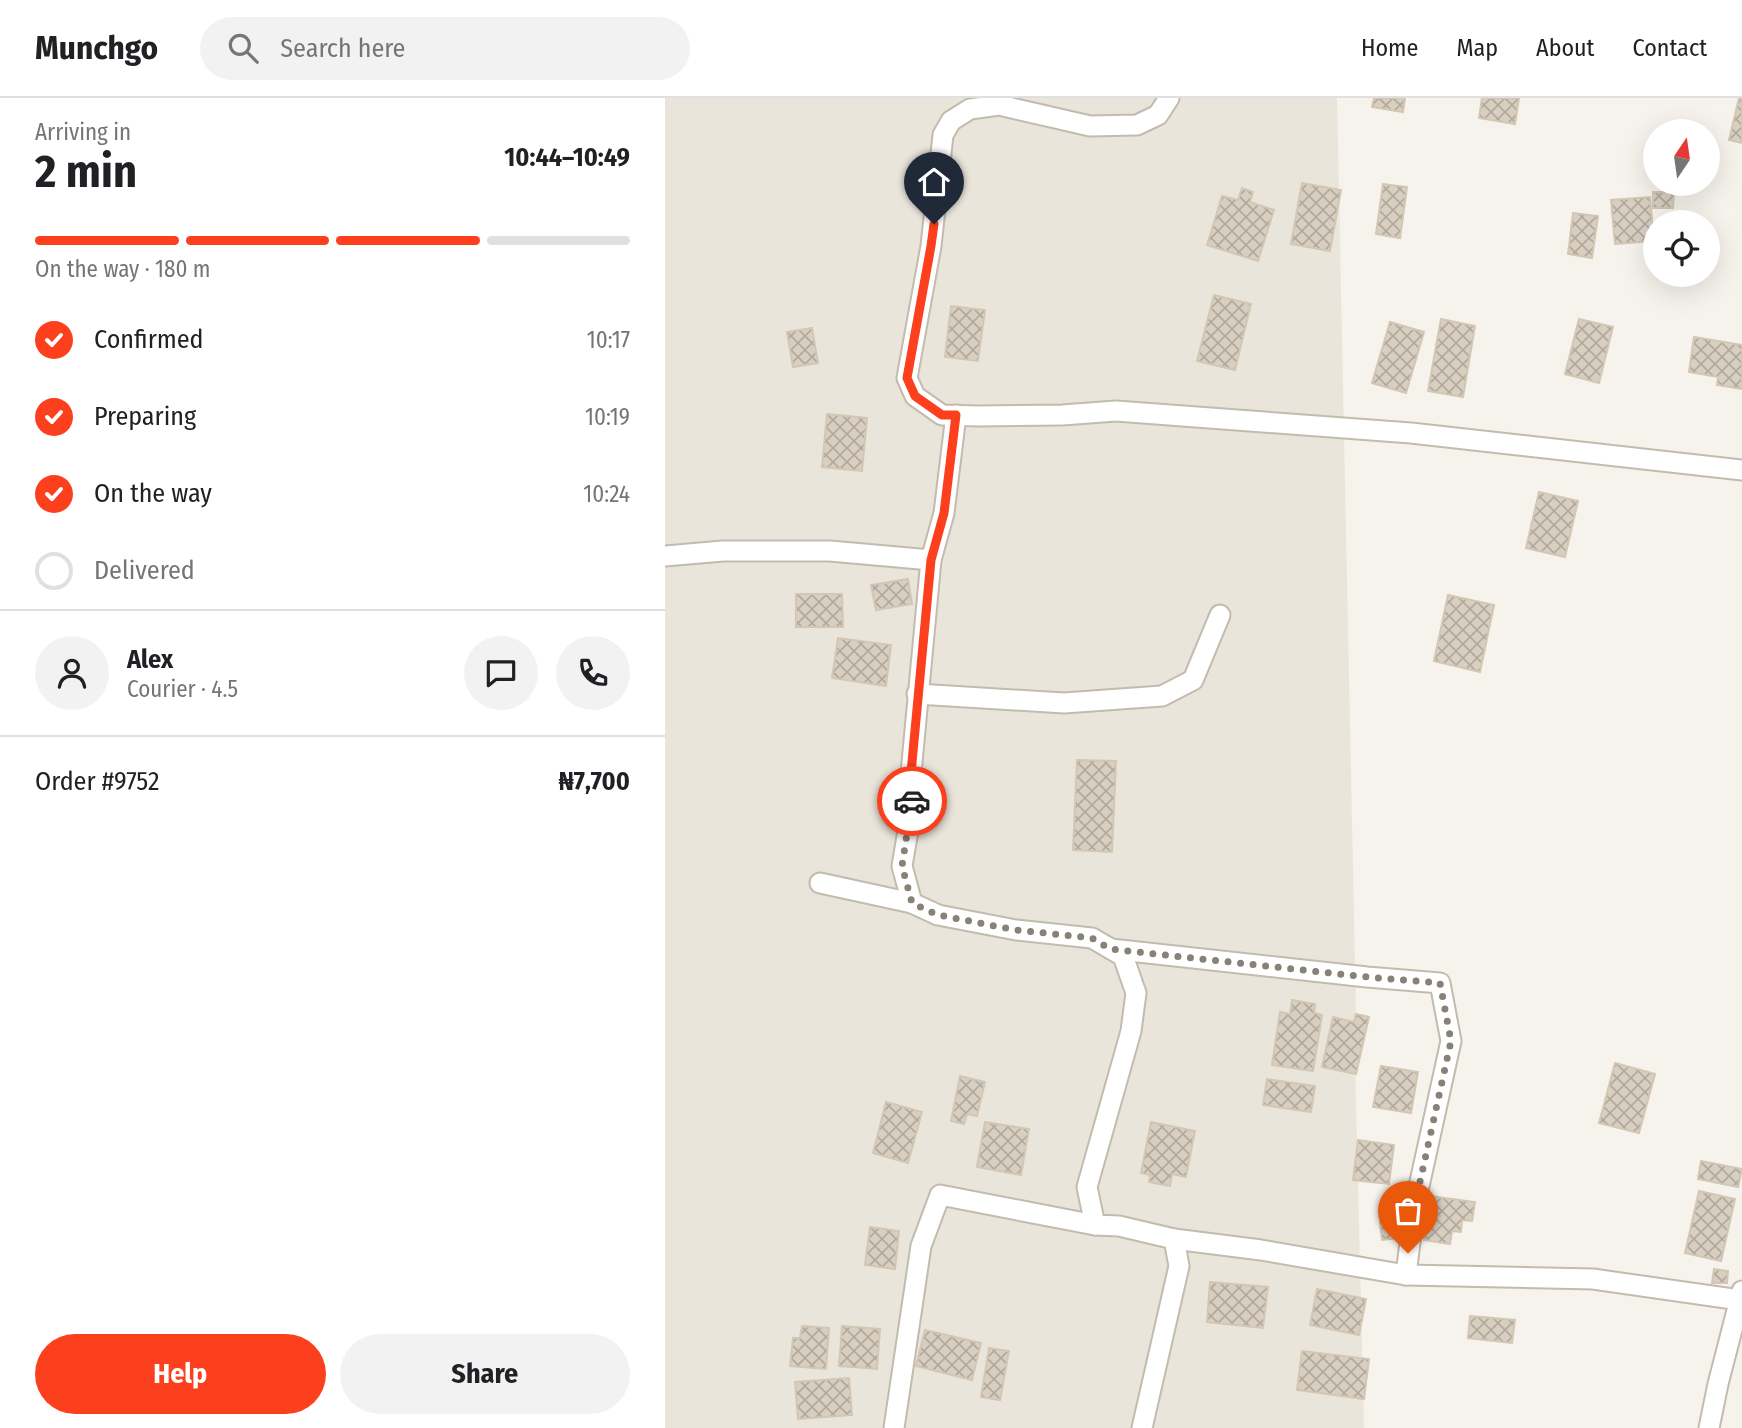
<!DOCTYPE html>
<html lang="en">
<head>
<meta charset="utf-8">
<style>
	:root { --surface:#fff; --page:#f2f2f2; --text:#202124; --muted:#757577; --line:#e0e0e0; --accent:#fc3f1d }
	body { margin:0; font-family:"Fira Sans Condensed",sans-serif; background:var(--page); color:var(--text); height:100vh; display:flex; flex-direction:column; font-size:26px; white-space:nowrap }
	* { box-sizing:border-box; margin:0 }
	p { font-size:23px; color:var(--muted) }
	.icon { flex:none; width:38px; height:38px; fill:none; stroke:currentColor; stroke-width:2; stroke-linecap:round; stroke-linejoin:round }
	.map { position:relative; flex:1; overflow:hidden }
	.side { display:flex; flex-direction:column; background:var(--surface); width:665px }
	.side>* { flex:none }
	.needle { width:46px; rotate:13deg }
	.controls { position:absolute; left:978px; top:21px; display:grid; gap:14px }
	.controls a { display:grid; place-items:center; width:77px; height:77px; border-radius:50%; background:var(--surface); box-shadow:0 7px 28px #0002; font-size:35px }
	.pin { position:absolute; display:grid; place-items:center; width:60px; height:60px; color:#fff; margin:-72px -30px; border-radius:50% 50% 50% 0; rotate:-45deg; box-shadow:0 0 7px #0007 }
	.pin .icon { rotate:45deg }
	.courier { position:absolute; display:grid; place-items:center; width:70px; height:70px; margin:-35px; border:5px solid #fc3f1d; border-radius:50%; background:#fff; color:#222; box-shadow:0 2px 9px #0007 }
	.headline em { font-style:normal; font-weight:700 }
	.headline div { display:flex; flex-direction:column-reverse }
	.headline { display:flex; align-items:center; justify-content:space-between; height:119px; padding:0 35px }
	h1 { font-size:46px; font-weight:700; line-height:52px }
	.bar { display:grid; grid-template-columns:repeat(4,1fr); gap:10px 7px; align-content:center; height:84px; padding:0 35px }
	.bar i { height:9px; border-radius:5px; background:var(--line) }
	.bar .current { background:var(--accent) }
	.bar p { grid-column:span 4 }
	.line { display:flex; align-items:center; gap:18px; padding:0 35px; border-top:2px solid var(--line) }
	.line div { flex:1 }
	.round { display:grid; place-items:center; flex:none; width:74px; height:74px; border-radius:37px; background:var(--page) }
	ol { padding:0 35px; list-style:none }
	li { display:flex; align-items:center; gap:21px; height:77px }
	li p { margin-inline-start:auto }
	li .icon { padding:7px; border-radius:50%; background:var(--accent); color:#fff; stroke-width:4 }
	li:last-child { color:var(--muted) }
	li i { width:38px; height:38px; border:4px solid var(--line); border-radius:50% }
	.cta { display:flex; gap:14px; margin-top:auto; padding:14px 35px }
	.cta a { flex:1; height:80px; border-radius:42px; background:var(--accent); color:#fff; font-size:28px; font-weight:700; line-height:80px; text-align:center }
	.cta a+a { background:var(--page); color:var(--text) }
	header { display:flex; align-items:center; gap:42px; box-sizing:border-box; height:98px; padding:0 35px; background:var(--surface); border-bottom:2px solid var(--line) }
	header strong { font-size:33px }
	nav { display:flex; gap:38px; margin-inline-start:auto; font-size:24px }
	.search { width:490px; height:63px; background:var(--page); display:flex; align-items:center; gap:18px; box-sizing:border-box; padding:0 24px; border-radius:38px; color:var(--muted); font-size:26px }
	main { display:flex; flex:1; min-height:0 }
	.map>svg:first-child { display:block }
	.residential { fill:#eae5da }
	.building { fill:url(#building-cross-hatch); stroke:#d3c7b4; stroke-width:2 }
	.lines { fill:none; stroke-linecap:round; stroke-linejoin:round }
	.minor-casing { stroke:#c2bbae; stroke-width:23 }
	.minor { stroke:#fff; stroke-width:19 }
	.done { stroke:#878178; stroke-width:7; stroke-dasharray:0 12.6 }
	.route { stroke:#fc3f1d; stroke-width:9 }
</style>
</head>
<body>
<header>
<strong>Munchgo</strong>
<div class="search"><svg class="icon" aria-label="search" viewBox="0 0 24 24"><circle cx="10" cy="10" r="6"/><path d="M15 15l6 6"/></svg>Search here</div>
<nav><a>Home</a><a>Map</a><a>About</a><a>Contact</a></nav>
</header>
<main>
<section class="side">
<div class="headline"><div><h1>2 min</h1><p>Arriving in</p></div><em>10:44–10:49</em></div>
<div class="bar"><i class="current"></i><i class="current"></i><i class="current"></i><i></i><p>On the way · 180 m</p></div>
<ol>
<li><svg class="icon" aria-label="check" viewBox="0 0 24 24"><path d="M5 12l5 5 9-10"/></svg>Confirmed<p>10:17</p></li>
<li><svg class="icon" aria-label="check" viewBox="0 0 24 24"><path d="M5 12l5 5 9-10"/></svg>Preparing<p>10:19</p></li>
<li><svg class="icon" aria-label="check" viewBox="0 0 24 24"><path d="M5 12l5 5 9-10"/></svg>On the way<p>10:24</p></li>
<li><i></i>Delivered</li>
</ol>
<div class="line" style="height:126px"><a class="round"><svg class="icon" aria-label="person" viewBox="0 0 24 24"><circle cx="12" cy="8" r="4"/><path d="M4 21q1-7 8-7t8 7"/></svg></a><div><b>Alex</b><p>Courier · 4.5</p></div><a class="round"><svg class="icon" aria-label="chat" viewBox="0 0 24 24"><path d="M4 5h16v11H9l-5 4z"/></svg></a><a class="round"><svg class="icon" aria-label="phone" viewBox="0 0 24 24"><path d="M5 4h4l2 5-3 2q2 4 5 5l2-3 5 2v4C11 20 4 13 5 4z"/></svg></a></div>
<div class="line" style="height:91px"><div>Order #9752</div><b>₦7,700</b></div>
<div class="cta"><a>Help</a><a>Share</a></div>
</section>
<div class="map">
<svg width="1077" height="1330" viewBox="0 0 1077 1330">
	<defs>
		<pattern id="building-cross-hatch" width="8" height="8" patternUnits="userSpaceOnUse" patternTransform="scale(1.75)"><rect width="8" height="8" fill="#d8cfc1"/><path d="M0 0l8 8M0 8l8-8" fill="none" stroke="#b1aa9e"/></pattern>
	</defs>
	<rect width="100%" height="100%" fill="#f6f3ec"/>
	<path class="residential" d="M 0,0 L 672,0 L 691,916 L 689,924 L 699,1330 L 0,1330 Z"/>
	<g class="building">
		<path d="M 709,0 L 740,0 L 738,14 L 707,9 Z"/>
		<path d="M 817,0 L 854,0 L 850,26 L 814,20 Z"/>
		<path d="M 1074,0 L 1077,0 L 1077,45 L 1064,42 Z"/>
		<path d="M 637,85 L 676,92 L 665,153 L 626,146 Z"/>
		<path d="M 718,86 L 742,89 L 735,140 L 711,136 Z"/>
		<path d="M 577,90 L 588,94 L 585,104 L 609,112 L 593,163 L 542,147 L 557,98 L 573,102 Z"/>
		<path d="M 988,94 L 1009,94 L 1008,110 L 988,110 Z"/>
		<path d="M 985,99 L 989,143 L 950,146 L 946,102 Z"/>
		<path d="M 908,115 L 933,118 L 927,160 L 903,156 Z"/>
		<path d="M 549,197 L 586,206 L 570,272 L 532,263 Z"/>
		<path d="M 286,208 L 320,212 L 313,263 L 280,259 Z"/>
		<path d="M 776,221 L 810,228 L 798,299 L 763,293 Z"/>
		<path d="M 914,221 L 948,229 L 934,285 L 900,276 Z"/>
		<path d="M 725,224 L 759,234 L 741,295 L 707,285 Z"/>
		<path d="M 147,230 L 153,265 L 128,269 L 122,234 Z"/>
		<path d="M 1029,239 L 1077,247 L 1077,291 L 1052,287 L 1053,279 L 1024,274 Z"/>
		<path d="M 162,316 L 202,320 L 197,373 L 157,369 Z"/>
		<path d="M 874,394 L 913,403 L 900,459 L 861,450 Z"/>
		<path d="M 243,481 L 247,506 L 211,512 L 206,487 Z"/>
		<path d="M 131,496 L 177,496 L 178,529 L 131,529 Z"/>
		<path d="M 783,497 L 829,507 L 815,574 L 769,563 Z"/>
		<path d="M 173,540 L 226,547 L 221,588 L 167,580 Z"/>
		<path d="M 412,662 L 451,663 L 447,754 L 408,752 Z"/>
		<path d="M 627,902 L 650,906 L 649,915 L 657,917 L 648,973 L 607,967 L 615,914 L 625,916 Z"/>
		<path d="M 691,916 L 704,919 L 691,976 L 657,969 L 668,919 L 689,924 Z"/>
		<path d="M 950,965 L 990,976 L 974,1035 L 934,1025 Z"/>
		<path d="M 716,968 L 753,974 L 746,1015 L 708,1009 Z"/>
		<path d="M 295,978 L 320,984 L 312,1018 L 302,1016 L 299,1026 L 286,1023 Z"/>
		<path d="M 602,981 L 650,988 L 646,1014 L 598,1007 Z"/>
		<path d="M 221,1004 L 257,1014 L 243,1065 L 208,1055 Z"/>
		<path d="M 320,1024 L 364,1031 L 356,1077 L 312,1069 Z"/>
		<path d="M 486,1024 L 530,1033 L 521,1079 L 507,1076 L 505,1088 L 484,1084 L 485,1077 L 476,1075 Z"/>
		<path d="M 693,1042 L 729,1047 L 724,1086 L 688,1082 Z"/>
		<path d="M 1036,1063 L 1077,1071 L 1073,1089 L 1033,1081 Z"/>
		<path d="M 1034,1093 L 1070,1101 L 1056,1163 L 1020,1155 Z"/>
		<path d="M 765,1098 L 810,1104 L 807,1123 L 797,1122 L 796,1134 L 787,1133 L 785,1146 L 759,1142 Z"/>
		<path d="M 733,1122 L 734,1140 L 717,1142 L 715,1124 Z"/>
		<path d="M 205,1129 L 234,1133 L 230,1171 L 200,1167 Z"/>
		<path d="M 1049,1171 L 1063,1173 L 1062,1185 L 1047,1185 Z"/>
		<path d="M 545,1184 L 603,1189 L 598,1230 L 542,1224 Z"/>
		<path d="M 652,1191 L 701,1201 L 694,1237 L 645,1227 Z"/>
		<path d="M 805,1218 L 850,1222 L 847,1245 L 803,1240 Z"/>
		<path d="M 137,1228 L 164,1230 L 161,1271 L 125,1268 L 128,1240 L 135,1240 Z"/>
		<path d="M 177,1228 L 215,1231 L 212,1271 L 174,1268 Z"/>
		<path d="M 260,1232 L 316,1245 L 307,1282 L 251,1268 Z"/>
		<path d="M 324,1250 L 344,1253 L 335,1302 L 316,1299 Z"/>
		<path d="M 637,1253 L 704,1261 L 699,1301 L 632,1292 Z"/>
		<path d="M 184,1280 L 187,1317 L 133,1321 L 130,1284 Z"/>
	</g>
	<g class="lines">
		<g class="minor-casing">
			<g id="minor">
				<path d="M 504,0 L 493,17 L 472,27 L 425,28 L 334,7 L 305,11 L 286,23 L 278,37 L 266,148 L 242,280 L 250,298 L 277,317 L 313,318 L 397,317 L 451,313 L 746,335 L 1077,372"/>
				<path d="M 0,458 L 58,453 L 165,453 L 266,462 L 279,415 L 291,317"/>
				<path d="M 266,462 L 246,675 L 247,709 L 237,768 L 247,805 L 273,817 L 351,832 L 427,840 L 458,858 L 471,895 L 466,933 L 422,1089 L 430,1127 L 454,1128 L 509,1141 L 514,1168 L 477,1330"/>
				<path d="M 252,596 L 399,605 L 497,598 L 528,582 L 555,517"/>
				<path d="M 155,785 L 247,805"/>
				<path d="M 446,851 L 702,879 L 775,885 L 786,943 L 749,1111 L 741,1177 L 596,1152 L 509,1141"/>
				<path d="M 741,1177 L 928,1181 L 1075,1202"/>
				<path d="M 229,1330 L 256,1148 L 275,1097 L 430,1127"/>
				<path d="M 1044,1330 L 1053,1286 L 1077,1193"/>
			</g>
		</g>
		<use href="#minor" class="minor"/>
	</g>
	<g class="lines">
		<path class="done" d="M 247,703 L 237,768 L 247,805 L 273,817 L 351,832 L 427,840 L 445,851 L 702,879 L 775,885 L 786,943 L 749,1111 L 743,1155"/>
		<path class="route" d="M 247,703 L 246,675 L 266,462 L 279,415 L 291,317 L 277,317 L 250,298 L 242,280 L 266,148 L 269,126"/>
	</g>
</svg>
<div class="controls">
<a><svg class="needle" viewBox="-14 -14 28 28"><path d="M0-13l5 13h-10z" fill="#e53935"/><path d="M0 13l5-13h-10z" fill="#757577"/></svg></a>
<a><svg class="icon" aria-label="locate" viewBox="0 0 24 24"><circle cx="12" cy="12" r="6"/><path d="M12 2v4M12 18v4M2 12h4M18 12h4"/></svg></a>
</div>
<div class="pin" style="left:743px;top:1155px;background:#ea580c"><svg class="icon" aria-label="bag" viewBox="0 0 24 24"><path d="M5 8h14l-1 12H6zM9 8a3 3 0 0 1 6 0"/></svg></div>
<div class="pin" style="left:269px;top:126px;background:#1f2937"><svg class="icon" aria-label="home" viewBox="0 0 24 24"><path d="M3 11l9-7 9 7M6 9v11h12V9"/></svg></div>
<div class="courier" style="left:247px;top:703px"><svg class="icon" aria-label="car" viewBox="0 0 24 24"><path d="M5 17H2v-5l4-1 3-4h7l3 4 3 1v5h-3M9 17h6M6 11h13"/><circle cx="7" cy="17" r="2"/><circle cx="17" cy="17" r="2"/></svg></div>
</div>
</main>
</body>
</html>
